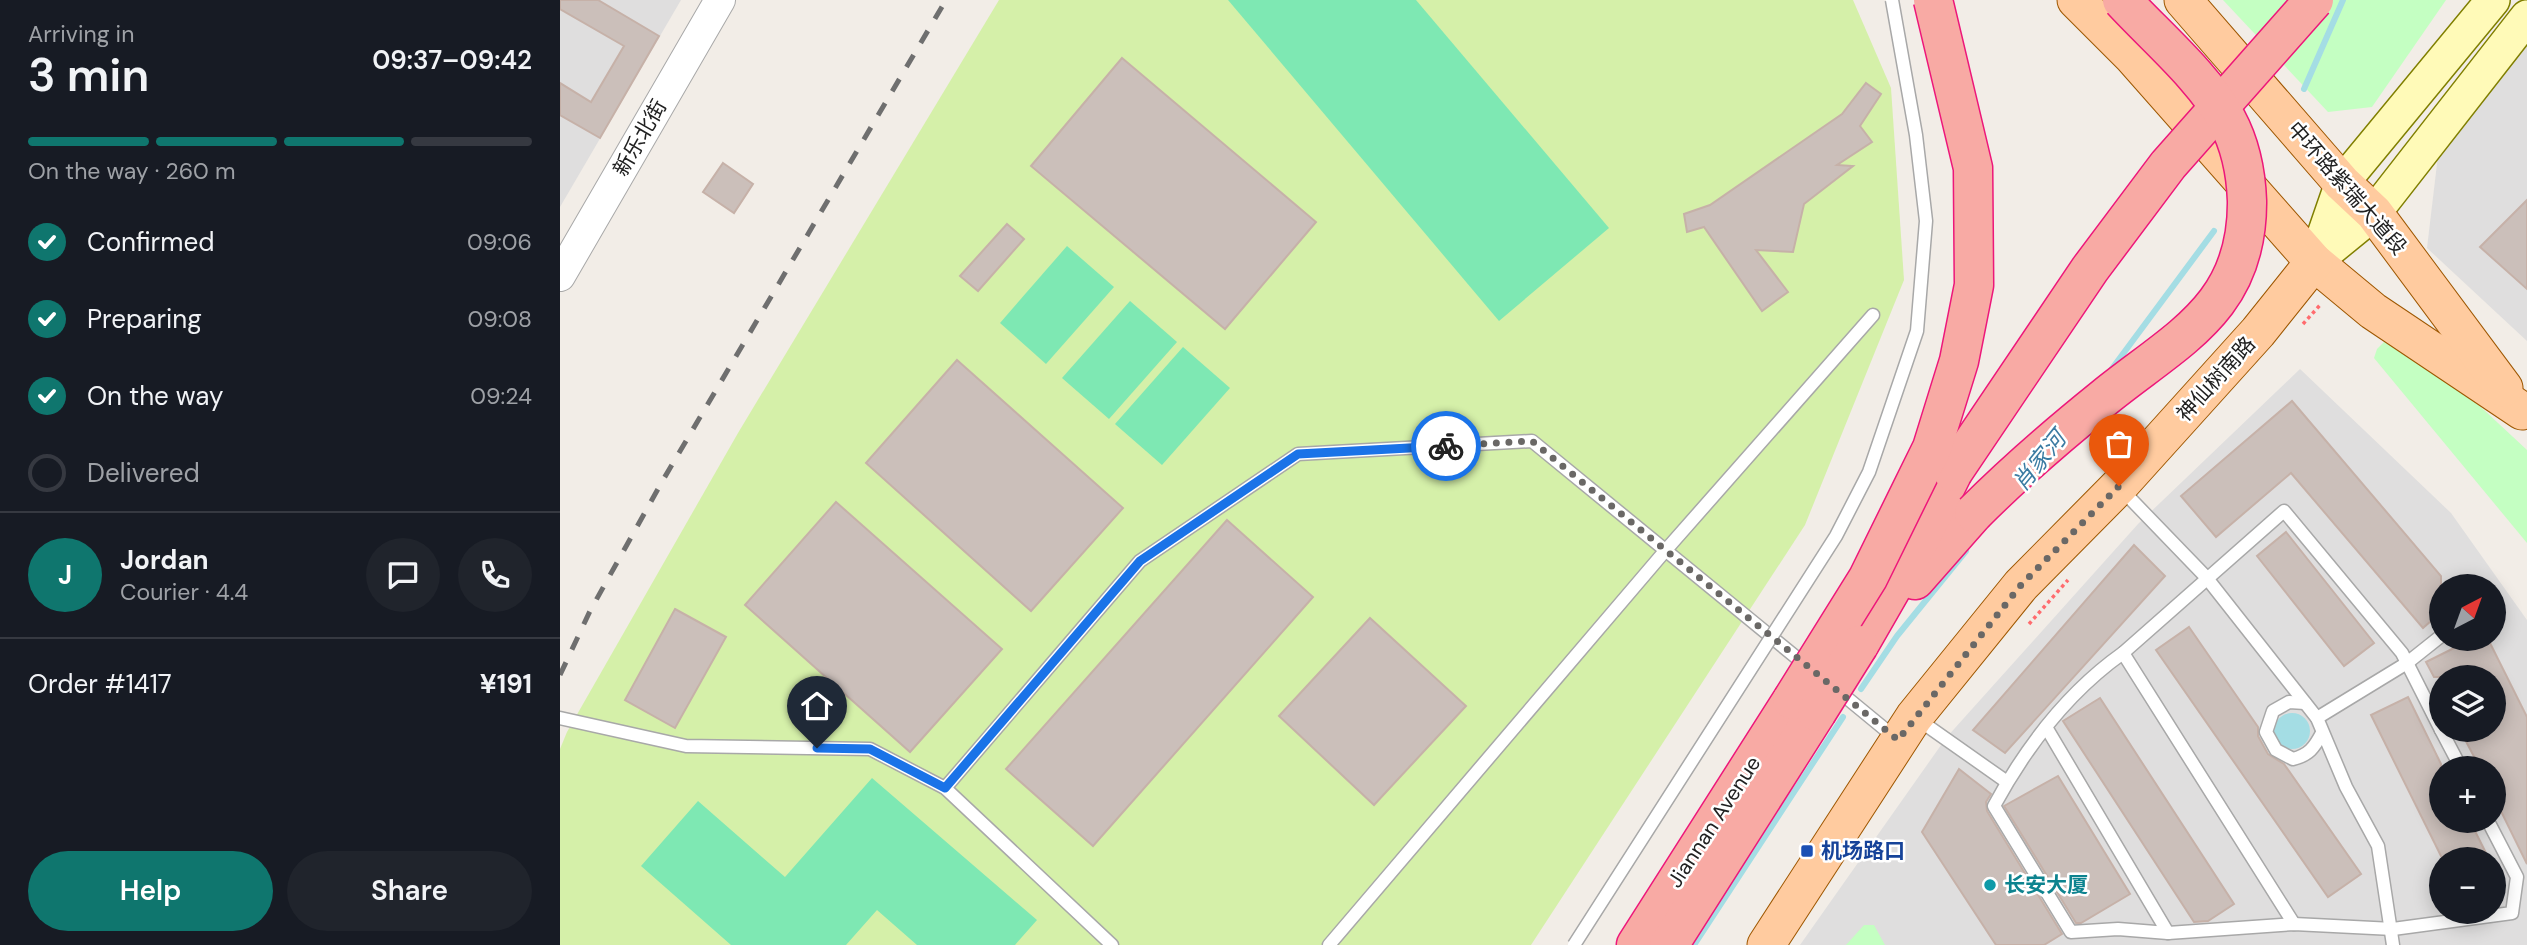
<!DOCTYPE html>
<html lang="en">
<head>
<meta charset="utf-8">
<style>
	:root { --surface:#171b24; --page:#20242c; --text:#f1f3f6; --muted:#9ea1a6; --line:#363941; --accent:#0f766e }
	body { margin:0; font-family:"DM Sans","Noto Sans SC",sans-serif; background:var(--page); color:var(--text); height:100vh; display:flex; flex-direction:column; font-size:26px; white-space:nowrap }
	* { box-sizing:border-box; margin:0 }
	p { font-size:23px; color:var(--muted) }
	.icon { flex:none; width:38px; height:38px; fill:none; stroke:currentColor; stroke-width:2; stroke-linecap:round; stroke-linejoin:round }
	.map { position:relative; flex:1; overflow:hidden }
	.drawer { display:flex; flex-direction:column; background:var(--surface); width:560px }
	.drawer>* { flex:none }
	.needle { width:46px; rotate:41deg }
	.tools { position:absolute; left:1869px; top:574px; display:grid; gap:14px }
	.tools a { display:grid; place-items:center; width:77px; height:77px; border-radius:50%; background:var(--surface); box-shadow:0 4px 18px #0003; font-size:35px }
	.pin { position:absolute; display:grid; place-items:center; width:60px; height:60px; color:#fff; margin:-72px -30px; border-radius:50% 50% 50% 0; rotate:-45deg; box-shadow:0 0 7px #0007 }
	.pin .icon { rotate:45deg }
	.courier { position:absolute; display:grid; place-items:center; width:70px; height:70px; margin:-35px; border:5px solid #1a73e8; border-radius:50%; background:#fff; color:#222; box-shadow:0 2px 9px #0007 }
	.head em { font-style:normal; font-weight:600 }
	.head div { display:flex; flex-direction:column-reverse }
	.head { display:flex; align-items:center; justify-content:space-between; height:119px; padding:0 28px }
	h1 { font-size:46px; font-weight:600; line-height:52px }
	.bar { display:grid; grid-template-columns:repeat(4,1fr); gap:10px 7px; align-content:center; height:84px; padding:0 28px }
	.bar i { height:9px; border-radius:5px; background:var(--line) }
	.bar .selected { background:var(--accent) }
	.bar p { grid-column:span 4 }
	.line { display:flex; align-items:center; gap:18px; padding:0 28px; border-top:2px solid var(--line) }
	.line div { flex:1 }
	.round { display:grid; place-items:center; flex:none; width:74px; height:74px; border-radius:37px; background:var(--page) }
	ol { padding:0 28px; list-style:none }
	li { display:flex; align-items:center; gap:21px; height:77px }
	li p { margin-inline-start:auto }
	li .icon { padding:7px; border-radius:50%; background:var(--accent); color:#fff; stroke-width:4 }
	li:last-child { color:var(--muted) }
	li i { width:38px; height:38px; border:4px solid var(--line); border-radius:50% }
	.button { display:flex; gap:14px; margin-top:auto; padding:14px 28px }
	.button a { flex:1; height:80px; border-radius:42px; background:var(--accent); color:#fff; font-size:28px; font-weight:600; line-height:80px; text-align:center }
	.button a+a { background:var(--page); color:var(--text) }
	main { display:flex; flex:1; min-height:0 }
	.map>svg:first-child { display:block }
	.residential { fill:#dfdede; fill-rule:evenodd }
	.grass { fill:#d5f0a9 }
	.park { fill:#c4ffc2 }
	.pitch { fill:#7ee8b3 }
	.water { fill:#a4dde4 }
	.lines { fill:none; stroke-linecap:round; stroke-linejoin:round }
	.stream { stroke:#a4dde4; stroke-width:6 }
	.building { fill:#cbbfba; stroke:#c6b1a8; stroke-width:2 }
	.service-casing { stroke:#a8a8a8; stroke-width:15 }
	.tertiary-casing { stroke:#a8a8a8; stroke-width:32 }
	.secondary-casing { stroke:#807f00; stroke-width:36 }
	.primary-casing { stroke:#9e5700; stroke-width:39 }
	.trunk-casing { stroke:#ed177a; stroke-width:41 }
	.path { stroke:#ff6b6e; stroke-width:3.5; stroke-dasharray:3.5 3.5; stroke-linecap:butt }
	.service { stroke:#fff; stroke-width:12 }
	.tertiary { stroke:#fff; stroke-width:30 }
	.secondary { stroke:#fffab8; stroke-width:33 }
	.primary { stroke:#ffcb9f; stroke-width:37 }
	.trunk { stroke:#f8aaa4; stroke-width:38 }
	.rail { stroke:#6f6f6f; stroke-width:5; stroke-dasharray:14 14; stroke-linecap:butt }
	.service-bridge-casing { stroke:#a8a8a8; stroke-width:15; stroke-linecap:butt }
	.trunk-bridge-casing { stroke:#ed177a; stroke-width:41; stroke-linecap:butt }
	.service-bridge { stroke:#fff; stroke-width:12 }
	.trunk-bridge { stroke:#f8aaa4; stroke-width:38 }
	.done { stroke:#6a6866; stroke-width:7; stroke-dasharray:0 12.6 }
	.route { stroke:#1a73e8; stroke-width:9 }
	.transit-dot { fill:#1a4fb4; stroke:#fff; stroke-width:2.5 }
	.culture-dot { fill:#0f9aa8; stroke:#fff; stroke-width:2.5 }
	.labels { text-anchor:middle; stroke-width:5; stroke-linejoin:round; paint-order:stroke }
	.street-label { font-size:21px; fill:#212121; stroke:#fff }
	.transit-label { font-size:21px; font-weight:bold; fill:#164399; stroke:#fff; text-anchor:start }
	.culture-label { font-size:21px; font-weight:bold; fill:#0d838f; stroke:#fff; text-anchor:start }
	.water-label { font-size:23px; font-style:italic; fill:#3b7ba2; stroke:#fff }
</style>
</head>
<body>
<main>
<section class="drawer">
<div class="head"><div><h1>3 min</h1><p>Arriving in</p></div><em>09:37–09:42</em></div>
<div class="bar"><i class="selected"></i><i class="selected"></i><i class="selected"></i><i></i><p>On the way · 260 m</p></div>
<ol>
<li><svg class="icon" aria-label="check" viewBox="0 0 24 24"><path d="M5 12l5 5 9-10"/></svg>Confirmed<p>09:06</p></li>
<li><svg class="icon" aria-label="check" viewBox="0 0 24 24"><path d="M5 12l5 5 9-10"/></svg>Preparing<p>09:08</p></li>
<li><svg class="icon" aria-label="check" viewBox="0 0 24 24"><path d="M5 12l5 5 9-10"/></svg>On the way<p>09:24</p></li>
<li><i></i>Delivered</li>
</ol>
<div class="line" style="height:126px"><b class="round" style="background:var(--accent);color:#fff">J</b><div><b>Jordan</b><p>Courier · 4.4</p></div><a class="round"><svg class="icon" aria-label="chat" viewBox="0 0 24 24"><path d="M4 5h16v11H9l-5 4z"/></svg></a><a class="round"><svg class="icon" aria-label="phone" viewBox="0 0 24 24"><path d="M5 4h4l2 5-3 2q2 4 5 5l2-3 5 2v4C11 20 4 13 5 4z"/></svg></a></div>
<div class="line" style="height:91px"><div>Order #1417</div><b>¥191</b></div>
<div class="button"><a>Help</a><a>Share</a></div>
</section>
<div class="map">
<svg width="1967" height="945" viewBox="0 0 1967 945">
	<rect width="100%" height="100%" fill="#f2ede7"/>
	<g class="residential">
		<path d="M 0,0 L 121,0 L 0,207 Z"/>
		<path d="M 1967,29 L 1967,341 L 1867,248 L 1879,147 Z"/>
		<path d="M 1740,369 L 1891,513 L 1967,620 L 1967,945 L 1240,945 L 1386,738 L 1578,524 ZM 1881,586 L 1934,586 L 1934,639 L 1881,639 ZM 1881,677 L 1934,677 L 1934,730 L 1881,730 ZM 1881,768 L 1934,768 L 1934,821 L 1881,821 ZM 1881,859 L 1934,859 L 1934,912 L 1881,912 Z"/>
	</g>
	<path class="grass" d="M 439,0 L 1293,0 L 1331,88 L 1344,280 L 1245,525 L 971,945 L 0,945 L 0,749 L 7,732 L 178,433 Z"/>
	<g class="park">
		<path d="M 1663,0 L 1886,0 L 1812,107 L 1768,112 Z"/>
		<path d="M 1837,329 L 1967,450 L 1967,543 L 1814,358 L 1817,349 Z"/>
		<path d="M 1304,925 L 1314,925 L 1325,945 L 1286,945 Z"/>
	</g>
	<g class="pitch">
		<path d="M 668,0 L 856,0 L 1049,228 L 939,321 Z"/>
		<path d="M 507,246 L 554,287 L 486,364 L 440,323 Z"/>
		<path d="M 570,301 L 617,342 L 549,419 L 502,378 Z"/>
		<path d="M 623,347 L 670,388 L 602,465 L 555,424 Z"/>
		<path d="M 312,778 L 477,920 L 455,945 L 357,945 L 317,910 L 286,945 L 171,945 L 81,866 L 138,801 L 225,877 Z"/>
	</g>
	<circle class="water" cx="1732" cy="731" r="18"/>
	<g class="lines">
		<g class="stream">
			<path d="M 1744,89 L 1783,0"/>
			<path d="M 1551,370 L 1654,231"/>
			<path d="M 1301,689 L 1337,636 L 1406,551"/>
			<path d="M 1134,945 L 1283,717"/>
		</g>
	</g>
	<g class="building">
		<path d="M 0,0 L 38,0 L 99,36 L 40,138 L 0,115 L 0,83 L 31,102 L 64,46 L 0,9 Z"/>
		<path d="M 562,58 L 756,222 L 665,329 L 471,166 Z"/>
		<path d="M 1306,83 L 1321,94 L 1300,126 L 1312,142 L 1277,165 L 1293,166 L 1244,204 L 1233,252 L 1196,250 L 1228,292 L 1202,311 L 1144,227 L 1127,232 L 1124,214 L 1150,205 L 1282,114 Z"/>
		<path d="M 163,163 L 193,184 L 174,213 L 143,192 Z"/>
		<path d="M 1967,200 L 1967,289 L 1920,247 Z"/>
		<path d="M 447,224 L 464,239 L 418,291 L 400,276 Z"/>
		<path d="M 397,360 L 563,508 L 471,611 L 306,463 Z"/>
		<path d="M 1732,401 L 1881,576 L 1881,612 L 1863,628 L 1731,473 L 1656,537 L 1621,496 Z"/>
		<path d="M 276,502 L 442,649 L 350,752 L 185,605 Z"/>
		<path d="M 667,520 L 753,597 L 533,846 L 446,769 Z"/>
		<path d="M 1726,532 L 1814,643 L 1784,666 L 1697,556 Z"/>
		<path d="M 1574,545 L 1605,576 L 1445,753 L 1413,730 Z"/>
		<path d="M 115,609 L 166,637 L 115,728 L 65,700 Z"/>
		<path d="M 810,618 L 906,706 L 814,805 L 719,716 Z"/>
		<path d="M 1629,627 L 1698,727 L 1698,736 L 1708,754 L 1724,764 L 1801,874 L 1768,897 L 1596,650 Z"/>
		<path d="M 1912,639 L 1928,639 L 1967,717 L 1967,864 L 1934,797 L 1934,768 L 1920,768 L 1900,730 L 1934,730 L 1934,677 L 1874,677 L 1866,662 Z"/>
		<path d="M 1848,697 L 1881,764 L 1881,821 L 1910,821 L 1929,859 L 1883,859 L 1881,856 L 1811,715 Z"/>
		<path d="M 1540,698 L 1674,904 L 1648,921 L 1634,922 L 1503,721 Z"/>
		<path d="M 1399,769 L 1431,794 L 1426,802 L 1427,811 L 1502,934 L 1484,945 L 1436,945 L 1362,832 Z"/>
		<path d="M 1498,776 L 1570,894 L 1521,923 L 1516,923 L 1444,806 Z"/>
	</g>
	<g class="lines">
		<g class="service-casing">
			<g id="service">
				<path d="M 1561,489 L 1646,577 L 1757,718 L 1786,787 L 1818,846 L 1833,945"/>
				<path d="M 1563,653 L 1734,924"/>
				<path d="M 1276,689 L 1338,740"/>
				<path d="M 1745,703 L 1729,702 L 1713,711 L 1706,732 L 1716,750 L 1733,759 C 1749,755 1754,748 1762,733"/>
				<path d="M 0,718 L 126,746 L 310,749 L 385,788 L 552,945"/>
				<path d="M 1356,718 L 1447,782"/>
				<path d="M 1757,718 L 1847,663 L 1881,636"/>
				<path d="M 1486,727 L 1608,933"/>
				<path d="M 1881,730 L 1842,653 L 1724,511 L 1563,653 C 1508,692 1466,747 1434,806 L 1511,932 L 1558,929 L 1608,933 L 1734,924 L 1833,929 L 1952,913 L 1957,877 L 1928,821"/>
				<path d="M 1881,730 L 1901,768"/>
				<path d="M 385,788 L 580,561 L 738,454 L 972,441 L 1248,667"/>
				<path d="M 769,945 L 1105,551 L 1313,315"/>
			</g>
		</g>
		<g class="tertiary-casing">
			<path id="tertiary" d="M 0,276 L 160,0"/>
		</g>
		<g class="secondary-casing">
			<g id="secondary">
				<path d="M 1755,261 L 1782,183 L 1933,0"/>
				<path d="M 1754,262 L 1814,213 L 1967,17"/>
			</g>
		</g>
		<g class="primary-casing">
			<g id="primary">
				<path d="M 1516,0 L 1573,57 L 1754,262 L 1813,311 L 1962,411"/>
				<path d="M 1623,0 L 1782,183 L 1814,213 L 1944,388"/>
				<path d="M 1206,945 L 1354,717 L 1461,585 L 1559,486 L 1698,332 L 1754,262"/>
			</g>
		</g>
		<g class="trunk-casing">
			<g id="trunk">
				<path d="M 1355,580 L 1414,513"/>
				<path d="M 1299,645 L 1360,539 L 1393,472"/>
				<path d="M 1076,945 L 1232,700"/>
				<path d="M 1109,945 L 1257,712"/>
			</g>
		</g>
		<g class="path">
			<path d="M 1743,324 L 1761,304"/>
			<path d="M 1469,624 L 1508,580"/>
		</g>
		<use href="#service" class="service"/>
		<use href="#tertiary" class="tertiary"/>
		<use href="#secondary" class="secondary"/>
		<use href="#primary" class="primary"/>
		<use href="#trunk" class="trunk"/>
		<path class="rail" d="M 0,675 L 30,611 L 103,480 L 386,0"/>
		<g class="service-bridge-casing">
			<path id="service-bridge" d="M 1014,945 L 1276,536 L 1309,472 L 1357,331 L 1366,221 L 1356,135 L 1332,0"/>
		</g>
		<g class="trunk-bridge-casing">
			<g id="trunk-bridge">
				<path d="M 1393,472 L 1530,269 L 1608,165 L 1754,0"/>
				<path d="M 1414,513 C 1456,471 1499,434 1545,397 C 1618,338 1688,308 1687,201 C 1686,172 1681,146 1667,120 C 1644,77 1595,36 1562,0"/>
				<path d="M 1232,700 L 1308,578 L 1372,448 L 1399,361 L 1414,285 L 1413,168 L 1373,0"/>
				<path d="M 1257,712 L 1299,645"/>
			</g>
		</g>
		<use href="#service-bridge" class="service-bridge"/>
		<use href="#trunk-bridge" class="trunk-bridge"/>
	</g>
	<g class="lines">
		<path class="done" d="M 886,446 L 972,441 L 1338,740 L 1461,585 L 1559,486"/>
		<path class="route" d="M 257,748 L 310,749 L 385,788 L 580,561 L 738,454 L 886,446"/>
	</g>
	<rect class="transit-dot" x="1240" y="844" width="14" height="14" rx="3.5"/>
	<circle class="culture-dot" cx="1430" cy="885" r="7"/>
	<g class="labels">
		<g class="street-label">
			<text transform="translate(80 138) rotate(-60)" y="7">新乐北街</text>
			<text transform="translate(1787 188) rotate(49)" y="7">中环路紫瑞大道段</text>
			<text transform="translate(1656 379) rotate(-48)" y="7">神仙树南路</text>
			<text transform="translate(1154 822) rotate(-57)" y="7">Jiannan Avenue</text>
		</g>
		<g class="transit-label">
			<text x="1261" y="858">机场路口</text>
		</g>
		<g class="culture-label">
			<text x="1444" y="892">长安大厦</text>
		</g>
		<g class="water-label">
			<text transform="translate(1479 461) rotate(-51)" y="8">肖家河</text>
		</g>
	</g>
</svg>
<div class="tools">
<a><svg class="needle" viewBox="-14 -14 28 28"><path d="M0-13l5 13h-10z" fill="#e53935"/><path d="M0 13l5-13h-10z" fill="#9ea1a6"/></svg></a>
<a><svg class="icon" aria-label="layers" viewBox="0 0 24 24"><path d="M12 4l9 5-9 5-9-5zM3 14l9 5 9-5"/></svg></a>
<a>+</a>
<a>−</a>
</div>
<div class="pin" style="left:1559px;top:486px;background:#ea580c"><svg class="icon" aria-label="bag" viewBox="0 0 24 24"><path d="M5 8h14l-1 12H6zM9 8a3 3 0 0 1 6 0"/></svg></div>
<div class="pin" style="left:257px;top:748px;background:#1f2937"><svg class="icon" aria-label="home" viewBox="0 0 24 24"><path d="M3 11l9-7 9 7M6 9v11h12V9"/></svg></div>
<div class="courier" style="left:886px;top:446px"><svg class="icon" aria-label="bike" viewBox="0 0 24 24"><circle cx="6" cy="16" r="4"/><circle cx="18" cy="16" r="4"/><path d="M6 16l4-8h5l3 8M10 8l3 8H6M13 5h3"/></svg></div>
</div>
</main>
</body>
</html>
